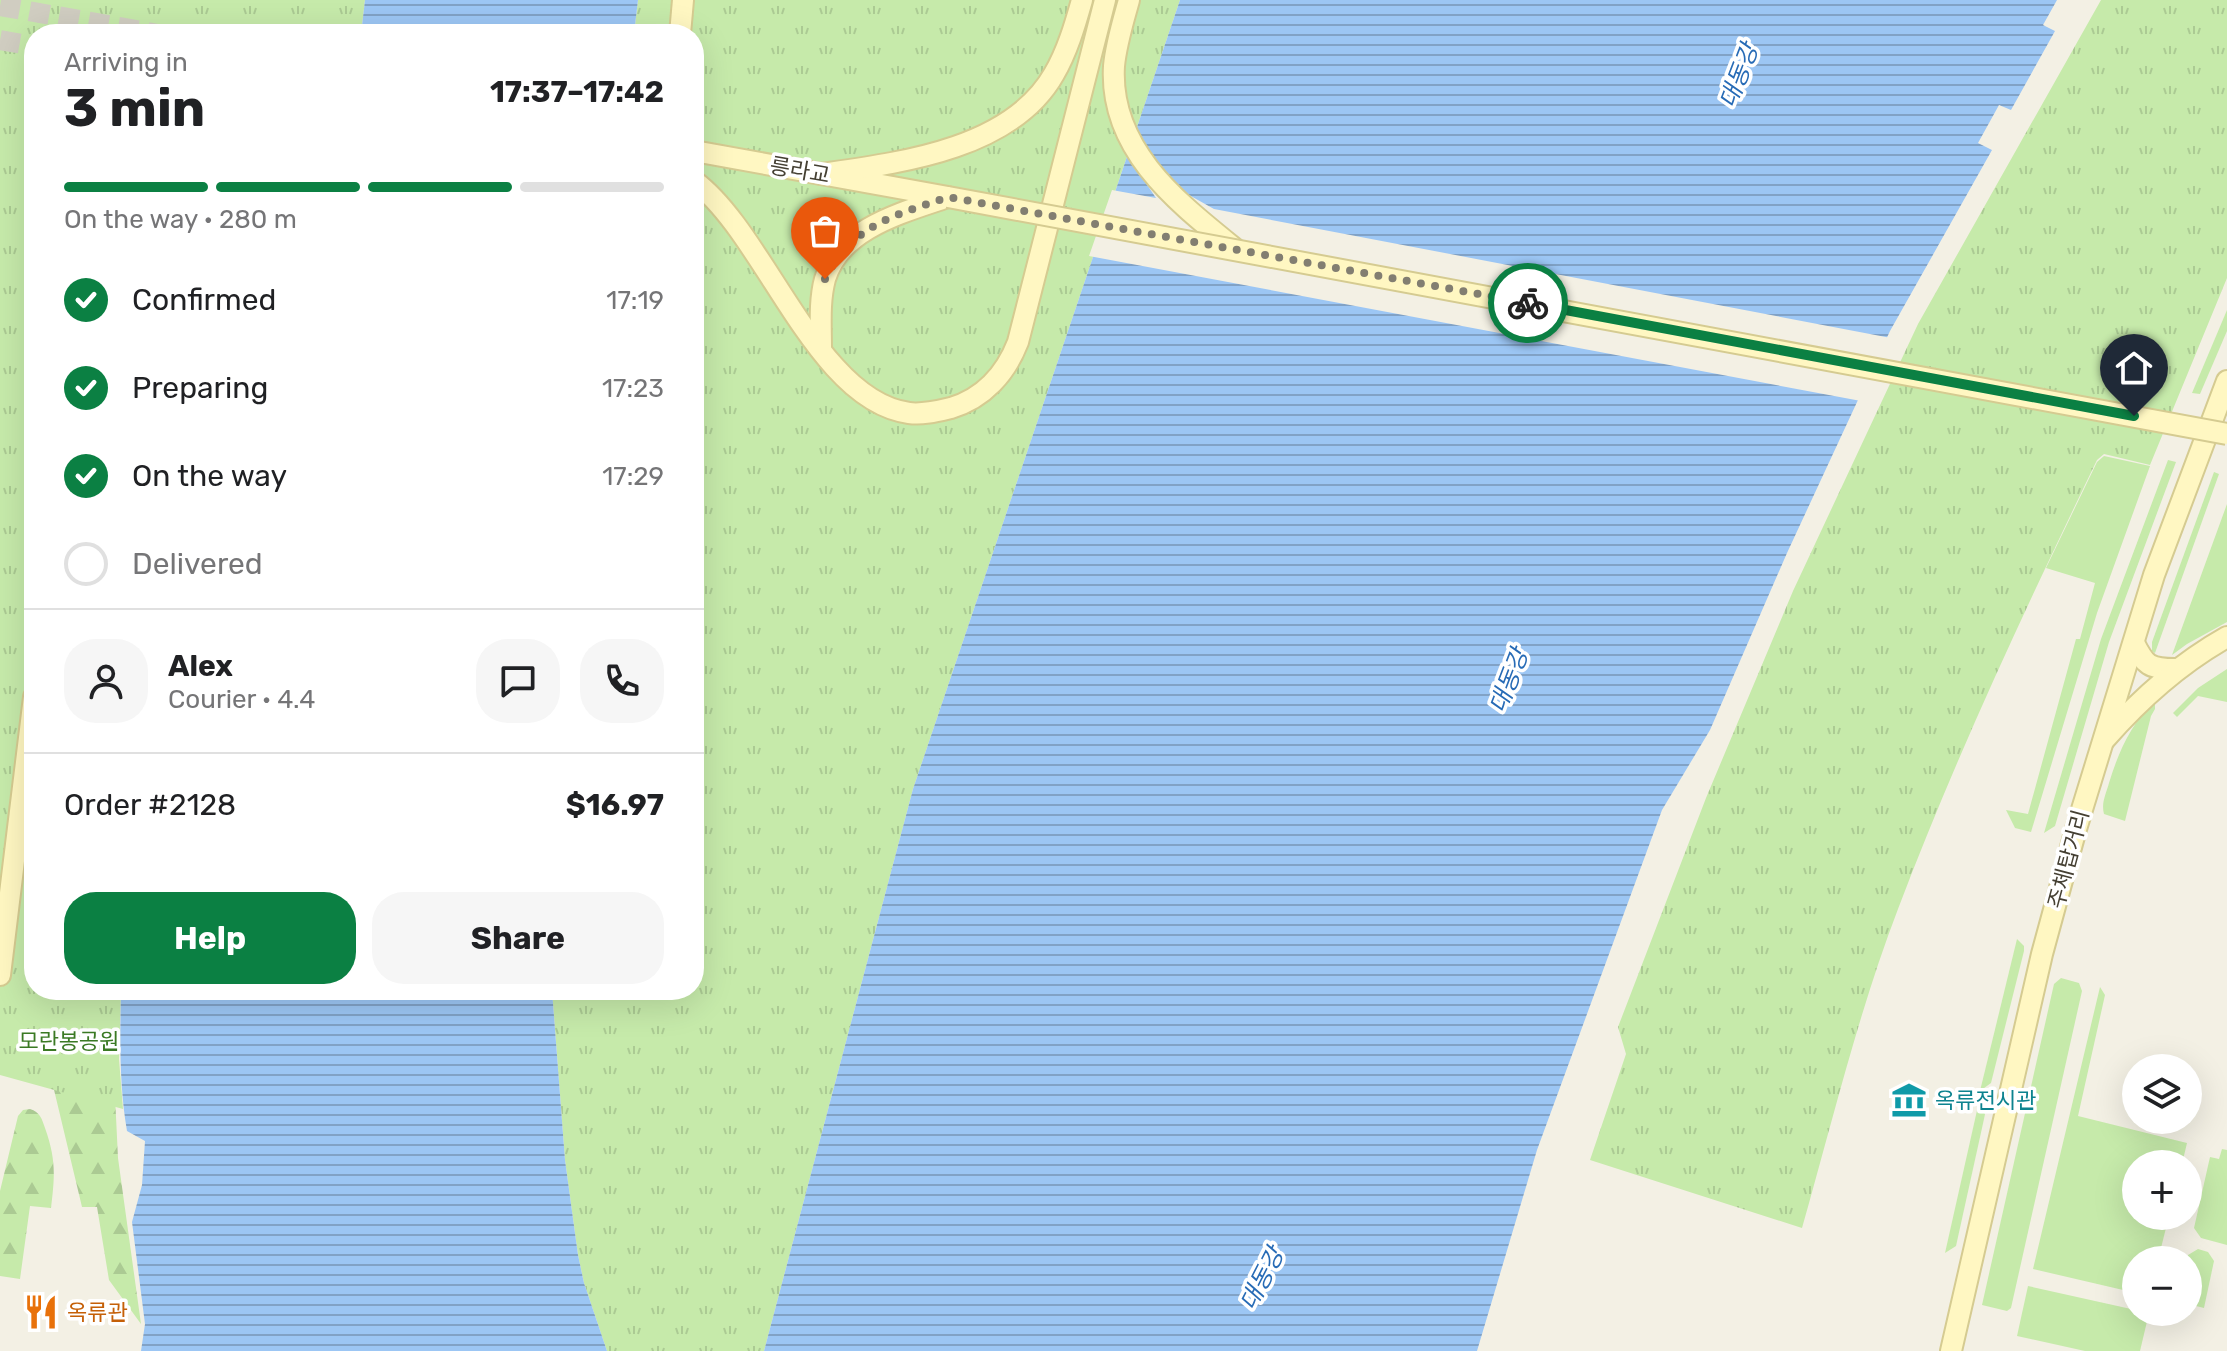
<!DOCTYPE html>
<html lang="en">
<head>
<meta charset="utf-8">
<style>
	:root { --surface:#fff; --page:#f6f6f6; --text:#202124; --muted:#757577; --line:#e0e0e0; --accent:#0b8043 }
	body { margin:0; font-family:Rubik,"Noto Sans KR",sans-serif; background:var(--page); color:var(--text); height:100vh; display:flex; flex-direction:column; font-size:30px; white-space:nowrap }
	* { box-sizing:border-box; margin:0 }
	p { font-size:26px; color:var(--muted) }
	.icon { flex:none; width:44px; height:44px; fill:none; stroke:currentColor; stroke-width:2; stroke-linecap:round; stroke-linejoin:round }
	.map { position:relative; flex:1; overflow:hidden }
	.side { position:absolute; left:24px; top:24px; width:680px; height:976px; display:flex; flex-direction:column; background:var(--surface); border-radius:32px; box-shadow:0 8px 32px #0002 }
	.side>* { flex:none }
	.controls { position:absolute; left:2122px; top:1054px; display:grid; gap:16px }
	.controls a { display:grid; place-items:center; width:80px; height:80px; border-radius:50%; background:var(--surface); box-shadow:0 8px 32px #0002; font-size:40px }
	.pin { position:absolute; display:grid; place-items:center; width:68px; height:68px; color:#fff; margin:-82px -34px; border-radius:50% 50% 50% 0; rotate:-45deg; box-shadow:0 0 8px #0007 }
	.pin .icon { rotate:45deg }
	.courier { position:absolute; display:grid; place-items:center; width:80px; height:80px; margin:-40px; border:6px solid #0b8043; border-radius:50%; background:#fff; color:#222; box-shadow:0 2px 10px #0007 }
	.headline em { font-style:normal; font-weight:700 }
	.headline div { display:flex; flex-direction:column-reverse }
	.headline { display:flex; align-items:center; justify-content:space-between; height:136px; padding:0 40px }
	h1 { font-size:52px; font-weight:700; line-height:60px }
	.bar { display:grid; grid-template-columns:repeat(4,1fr); gap:12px 8px; align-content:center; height:96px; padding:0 40px }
	.bar i { height:10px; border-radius:6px; background:var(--line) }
	.bar .current { background:var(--accent) }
	.bar p { grid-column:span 4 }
	.line { display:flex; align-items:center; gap:20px; padding:0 40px; border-top:2px solid var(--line) }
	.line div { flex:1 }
	.round { display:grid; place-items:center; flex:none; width:84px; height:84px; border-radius:32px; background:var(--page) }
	ol { padding:0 40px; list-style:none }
	li { display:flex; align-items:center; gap:24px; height:88px }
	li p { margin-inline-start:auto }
	li .icon { padding:8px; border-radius:50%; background:var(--accent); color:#fff; stroke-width:4 }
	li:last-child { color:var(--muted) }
	li i { width:44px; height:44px; border:4px solid var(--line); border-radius:50% }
	.action { display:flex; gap:16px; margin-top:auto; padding:16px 40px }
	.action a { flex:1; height:92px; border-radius:32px; background:var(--accent); color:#fff; font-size:32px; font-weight:700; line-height:92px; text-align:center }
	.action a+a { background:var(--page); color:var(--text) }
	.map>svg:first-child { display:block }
	.green { fill:#c6eaaa }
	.forest { fill:url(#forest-firs) }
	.park { fill:url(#park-tufts) }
	.water { fill:url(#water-rules) }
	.pier { fill:#f3f0e4 }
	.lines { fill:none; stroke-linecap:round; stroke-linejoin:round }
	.secondary-tunnel { stroke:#d0cdc1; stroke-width:20; stroke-dasharray:20 10; stroke-linecap:butt }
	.secondary-casing { stroke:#d5cb91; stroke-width:24 }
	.secondary { stroke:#fff7c2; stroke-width:20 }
	.secondary-bridge-casing { stroke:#d5cb91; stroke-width:24; stroke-linecap:butt }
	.secondary-bridge { stroke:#fff7c2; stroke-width:20 }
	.done { stroke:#827e71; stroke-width:8; stroke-dasharray:0 14.4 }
	.route { stroke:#0b8043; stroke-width:10 }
	.labels { text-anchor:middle; stroke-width:7; stroke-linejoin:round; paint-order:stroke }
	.street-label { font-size:22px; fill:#454033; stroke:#fff }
	.park-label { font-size:22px; fill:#3b7a24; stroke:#fff }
	.culture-label { font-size:22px; fill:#0d838f; stroke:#fff; text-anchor:start }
	.food-label { font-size:22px; fill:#c56008; stroke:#fff; text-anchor:start }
	.water-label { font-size:24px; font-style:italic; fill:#276bb6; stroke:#fff }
</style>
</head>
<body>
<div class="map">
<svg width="2227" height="1351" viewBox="0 0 2227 1351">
	<defs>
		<pattern id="forest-firs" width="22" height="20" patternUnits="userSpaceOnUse" patternTransform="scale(2)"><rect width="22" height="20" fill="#c6eaaa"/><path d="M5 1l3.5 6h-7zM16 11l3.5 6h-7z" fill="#abca93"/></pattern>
		<pattern id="park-tufts" width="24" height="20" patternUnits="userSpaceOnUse" patternTransform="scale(2)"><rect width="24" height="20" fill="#c6eaaa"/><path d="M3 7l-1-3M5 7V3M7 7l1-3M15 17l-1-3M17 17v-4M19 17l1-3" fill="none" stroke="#abca93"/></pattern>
		<pattern id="water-rules" width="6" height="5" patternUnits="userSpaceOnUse" patternTransform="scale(2)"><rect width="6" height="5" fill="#9cc6f4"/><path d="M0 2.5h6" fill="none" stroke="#81a2c6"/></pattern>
	</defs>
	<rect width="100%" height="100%" fill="#f3f0e4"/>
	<g class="green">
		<path d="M 2227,310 L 2227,331 L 2200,394 L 2192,393 Z"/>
		<path d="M 2104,456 L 2150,466 L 2097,613 L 2031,832 L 2015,828 L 2006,810 L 2028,814 L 2076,639 L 2080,639 L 2095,583 L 2046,568 L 2097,462 Z"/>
		<path d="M 2168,460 L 2176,462 L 2109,642 L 2055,826 L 2044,833 L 2101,639 Z"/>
		<path d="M 2214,472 L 2219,474 L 2155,653 L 2152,651 L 2152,642 Z"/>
		<path d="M 2227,504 L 2227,622 L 2187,644 L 2172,655 Z"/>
		<path d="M 2227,669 L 2227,702 L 2198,696 L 2177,717 L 2173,713 L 2198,688 Z"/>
		<path d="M 2155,699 L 2155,709 L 2151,716 L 2125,821 L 2104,814 C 2101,803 2106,794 2109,783 C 2119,750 2131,725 2155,699 Z"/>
		<path d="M 2017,939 L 2024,946 L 2024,951 L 1991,1083 L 1980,1091 Z"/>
		<path d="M 2061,978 L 2079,983 L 2082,991 L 2011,1308 L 2007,1311 L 1982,1305 L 2054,984 Z"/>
		<path d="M 2100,987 L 2105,995 L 2078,1116 L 2187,1143 L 2182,1164 L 2136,1164 L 2136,1216 L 2169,1216 L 2158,1260 L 2136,1260 L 2136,1293 L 2033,1269 Z"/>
		<path d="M 1978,1106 L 1985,1114 L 1984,1119 L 1956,1246 L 1945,1253 Z"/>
		<path d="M 2222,1149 L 2227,1150 L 2227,1245 L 2201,1238 L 2194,1228 L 2210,1157 L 2219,1159 Z"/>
		<path d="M 2198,1249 L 2208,1252 L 2214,1261 L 2204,1308 L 2188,1304 L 2186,1260 L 2188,1255 Z"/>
		<path d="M 2028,1286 L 2149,1313 L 2140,1351 L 2085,1351 L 2017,1336 Z"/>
	</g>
	<g class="forest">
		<path d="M 50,1073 L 114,1075 L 118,1158 L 141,1324 L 109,1280 L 97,1207 L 82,1207 Z"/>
		<path d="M 30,1109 C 40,1112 42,1119 45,1128 C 56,1159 55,1175 51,1208 L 30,1206 L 20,1279 L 0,1276 L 0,1191 L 18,1116 L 23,1110 Z"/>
	</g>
	<g class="park">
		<path d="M 0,0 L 365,0 L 361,34 L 34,34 L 34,990 L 121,990 L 119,1059 L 123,1109 L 0,1075 Z"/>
		<path d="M 638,0 L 1180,0 L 913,789 L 764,1351 L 607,1351 L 584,1283 L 578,1255 L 565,1160 L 552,990 L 694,990 L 694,34 L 634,34 Z"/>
		<path d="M 2101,0 L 2227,0 L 2227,278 L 2150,465 L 2104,454 L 2097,460 C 2026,607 1956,756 1898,909 C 1859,1010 1832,1123 1802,1228 L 1590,1160 L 1626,1054 L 1618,1027 L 1706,798 L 1793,591 L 1918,324 Z"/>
	</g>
	<g class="water">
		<path d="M 365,0 L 638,0 L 634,34 L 361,34 Z"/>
		<path d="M 1180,0 L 2057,0 L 2043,25 L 2055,31 L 2011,110 L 1999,105 L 1978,143 L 1992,150 L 1890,331 L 1787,553 L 1710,730 L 1662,810 L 1537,1150 L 1477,1351 L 764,1351 L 913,789 Z"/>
		<path d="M 121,990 L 552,990 L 565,1160 L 578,1255 L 584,1283 L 607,1351 L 141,1351 L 145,1324 L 132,1222 L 142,1185 L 145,1141 L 127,1131 C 119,1084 120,1038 121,990 Z"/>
	</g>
	<path class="pier" d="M 1134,123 L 1155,161 L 1169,177 L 1189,195 L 1214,209 L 1891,338 L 1861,401 L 1089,256 L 1112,190 L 1156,198 L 1125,152 Z"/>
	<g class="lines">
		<g class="secondary-tunnel">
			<path d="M 0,6 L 158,34"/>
			<path d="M 0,40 L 34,46"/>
		</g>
		<g class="secondary-casing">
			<g id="secondary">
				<path d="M 1129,0 C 1123,22 1116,44 1114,66 C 1109,149 1176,201 1234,248"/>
				<path d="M 680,34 L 683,0"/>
				<path d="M 694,151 L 948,197"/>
				<path d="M 821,174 C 898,163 1011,150 1054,74 C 1067,52 1075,25 1082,0"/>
				<path d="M 694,181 C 765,233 816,401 909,413 C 923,415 938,411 951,408 C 984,398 1006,373 1018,342 L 1105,0"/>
				<path d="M 821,348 C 821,326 819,301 825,279 C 840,229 901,213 945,198"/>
				<path d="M 2134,643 C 2145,665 2149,669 2175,669"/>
				<path d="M 2105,739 C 2141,698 2179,664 2227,637"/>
				<path d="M 0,975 L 34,697"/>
				<path d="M 1951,1351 L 2042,954 L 2076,829 L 2154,575 L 2227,381"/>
			</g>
		</g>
		<use href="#secondary" class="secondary"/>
		<g class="secondary-bridge-casing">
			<path id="secondary-bridge" d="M 948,197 L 2227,434"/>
		</g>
		<use href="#secondary-bridge" class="secondary-bridge"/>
	</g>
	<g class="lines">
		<path class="done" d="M 825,279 C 851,225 896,215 948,197 L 1528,303"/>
		<path class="route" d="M 1528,303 L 2134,416"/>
	</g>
	<defs>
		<g id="museum-bare" transform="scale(2.76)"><path d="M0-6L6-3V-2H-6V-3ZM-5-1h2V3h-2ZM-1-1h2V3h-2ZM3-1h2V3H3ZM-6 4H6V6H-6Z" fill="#0f9aa8" stroke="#fff" stroke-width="2.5" paint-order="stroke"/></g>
		<g id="restaurant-bare" transform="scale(2.76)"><path d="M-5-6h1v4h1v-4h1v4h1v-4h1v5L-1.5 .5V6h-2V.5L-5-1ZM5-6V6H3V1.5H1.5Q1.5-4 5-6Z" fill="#e8710a" stroke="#fff" stroke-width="2.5" paint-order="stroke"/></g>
	</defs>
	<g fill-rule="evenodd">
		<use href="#museum-bare" x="1909" y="1100"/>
		<use href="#restaurant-bare" x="41" y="1312"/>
	</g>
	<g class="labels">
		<g class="street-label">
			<text transform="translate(800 170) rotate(10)" y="8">릉라교</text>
			<text transform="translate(2068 859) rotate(-75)" y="8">주체탑거리</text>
		</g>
		<g class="park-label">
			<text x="69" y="1049">모란봉공원</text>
		</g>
		<g class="culture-label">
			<text x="1935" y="1108">옥류전시관</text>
		</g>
		<g class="food-label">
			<text x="67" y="1320">옥류관</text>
		</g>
		<g class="water-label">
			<text transform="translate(1739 76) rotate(-69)" y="8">대동강</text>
			<text transform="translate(1509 681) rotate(-69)" y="8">대동강</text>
			<text transform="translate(1262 1279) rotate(-63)" y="8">대동강</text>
		</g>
	</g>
</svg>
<div class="controls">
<a><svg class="icon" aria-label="layers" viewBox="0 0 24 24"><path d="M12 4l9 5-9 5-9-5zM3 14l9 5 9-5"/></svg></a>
<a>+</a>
<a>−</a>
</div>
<div class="pin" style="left:825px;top:279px;background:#ea580c"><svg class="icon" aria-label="bag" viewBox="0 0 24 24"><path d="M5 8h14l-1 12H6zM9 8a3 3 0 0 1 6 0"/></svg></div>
<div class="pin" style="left:2134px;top:416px;background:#1f2937"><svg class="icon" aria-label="home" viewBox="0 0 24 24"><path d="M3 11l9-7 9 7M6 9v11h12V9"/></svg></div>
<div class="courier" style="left:1528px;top:303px"><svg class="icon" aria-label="bike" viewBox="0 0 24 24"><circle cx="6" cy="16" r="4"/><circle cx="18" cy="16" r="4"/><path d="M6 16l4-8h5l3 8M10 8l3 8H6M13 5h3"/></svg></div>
<section class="side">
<div class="headline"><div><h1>3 min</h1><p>Arriving in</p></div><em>17:37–17:42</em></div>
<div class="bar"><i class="current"></i><i class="current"></i><i class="current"></i><i></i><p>On the way · 280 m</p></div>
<ol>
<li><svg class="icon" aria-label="check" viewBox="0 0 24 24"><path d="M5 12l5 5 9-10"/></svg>Confirmed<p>17:19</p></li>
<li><svg class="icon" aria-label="check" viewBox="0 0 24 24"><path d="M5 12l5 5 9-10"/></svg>Preparing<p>17:23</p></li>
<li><svg class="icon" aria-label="check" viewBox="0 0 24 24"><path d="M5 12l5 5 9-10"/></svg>On the way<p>17:29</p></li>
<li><i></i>Delivered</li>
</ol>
<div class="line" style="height:144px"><a class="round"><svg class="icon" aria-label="person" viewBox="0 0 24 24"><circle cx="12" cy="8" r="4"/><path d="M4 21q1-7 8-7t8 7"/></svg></a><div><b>Alex</b><p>Courier · 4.4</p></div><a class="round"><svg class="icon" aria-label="chat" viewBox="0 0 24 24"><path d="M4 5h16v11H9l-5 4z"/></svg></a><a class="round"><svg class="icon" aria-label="phone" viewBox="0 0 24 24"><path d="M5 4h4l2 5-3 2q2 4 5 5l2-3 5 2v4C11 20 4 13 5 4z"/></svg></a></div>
<div class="line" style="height:104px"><div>Order #2128</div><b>$16.97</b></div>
<div class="action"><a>Help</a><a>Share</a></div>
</section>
</div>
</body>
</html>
